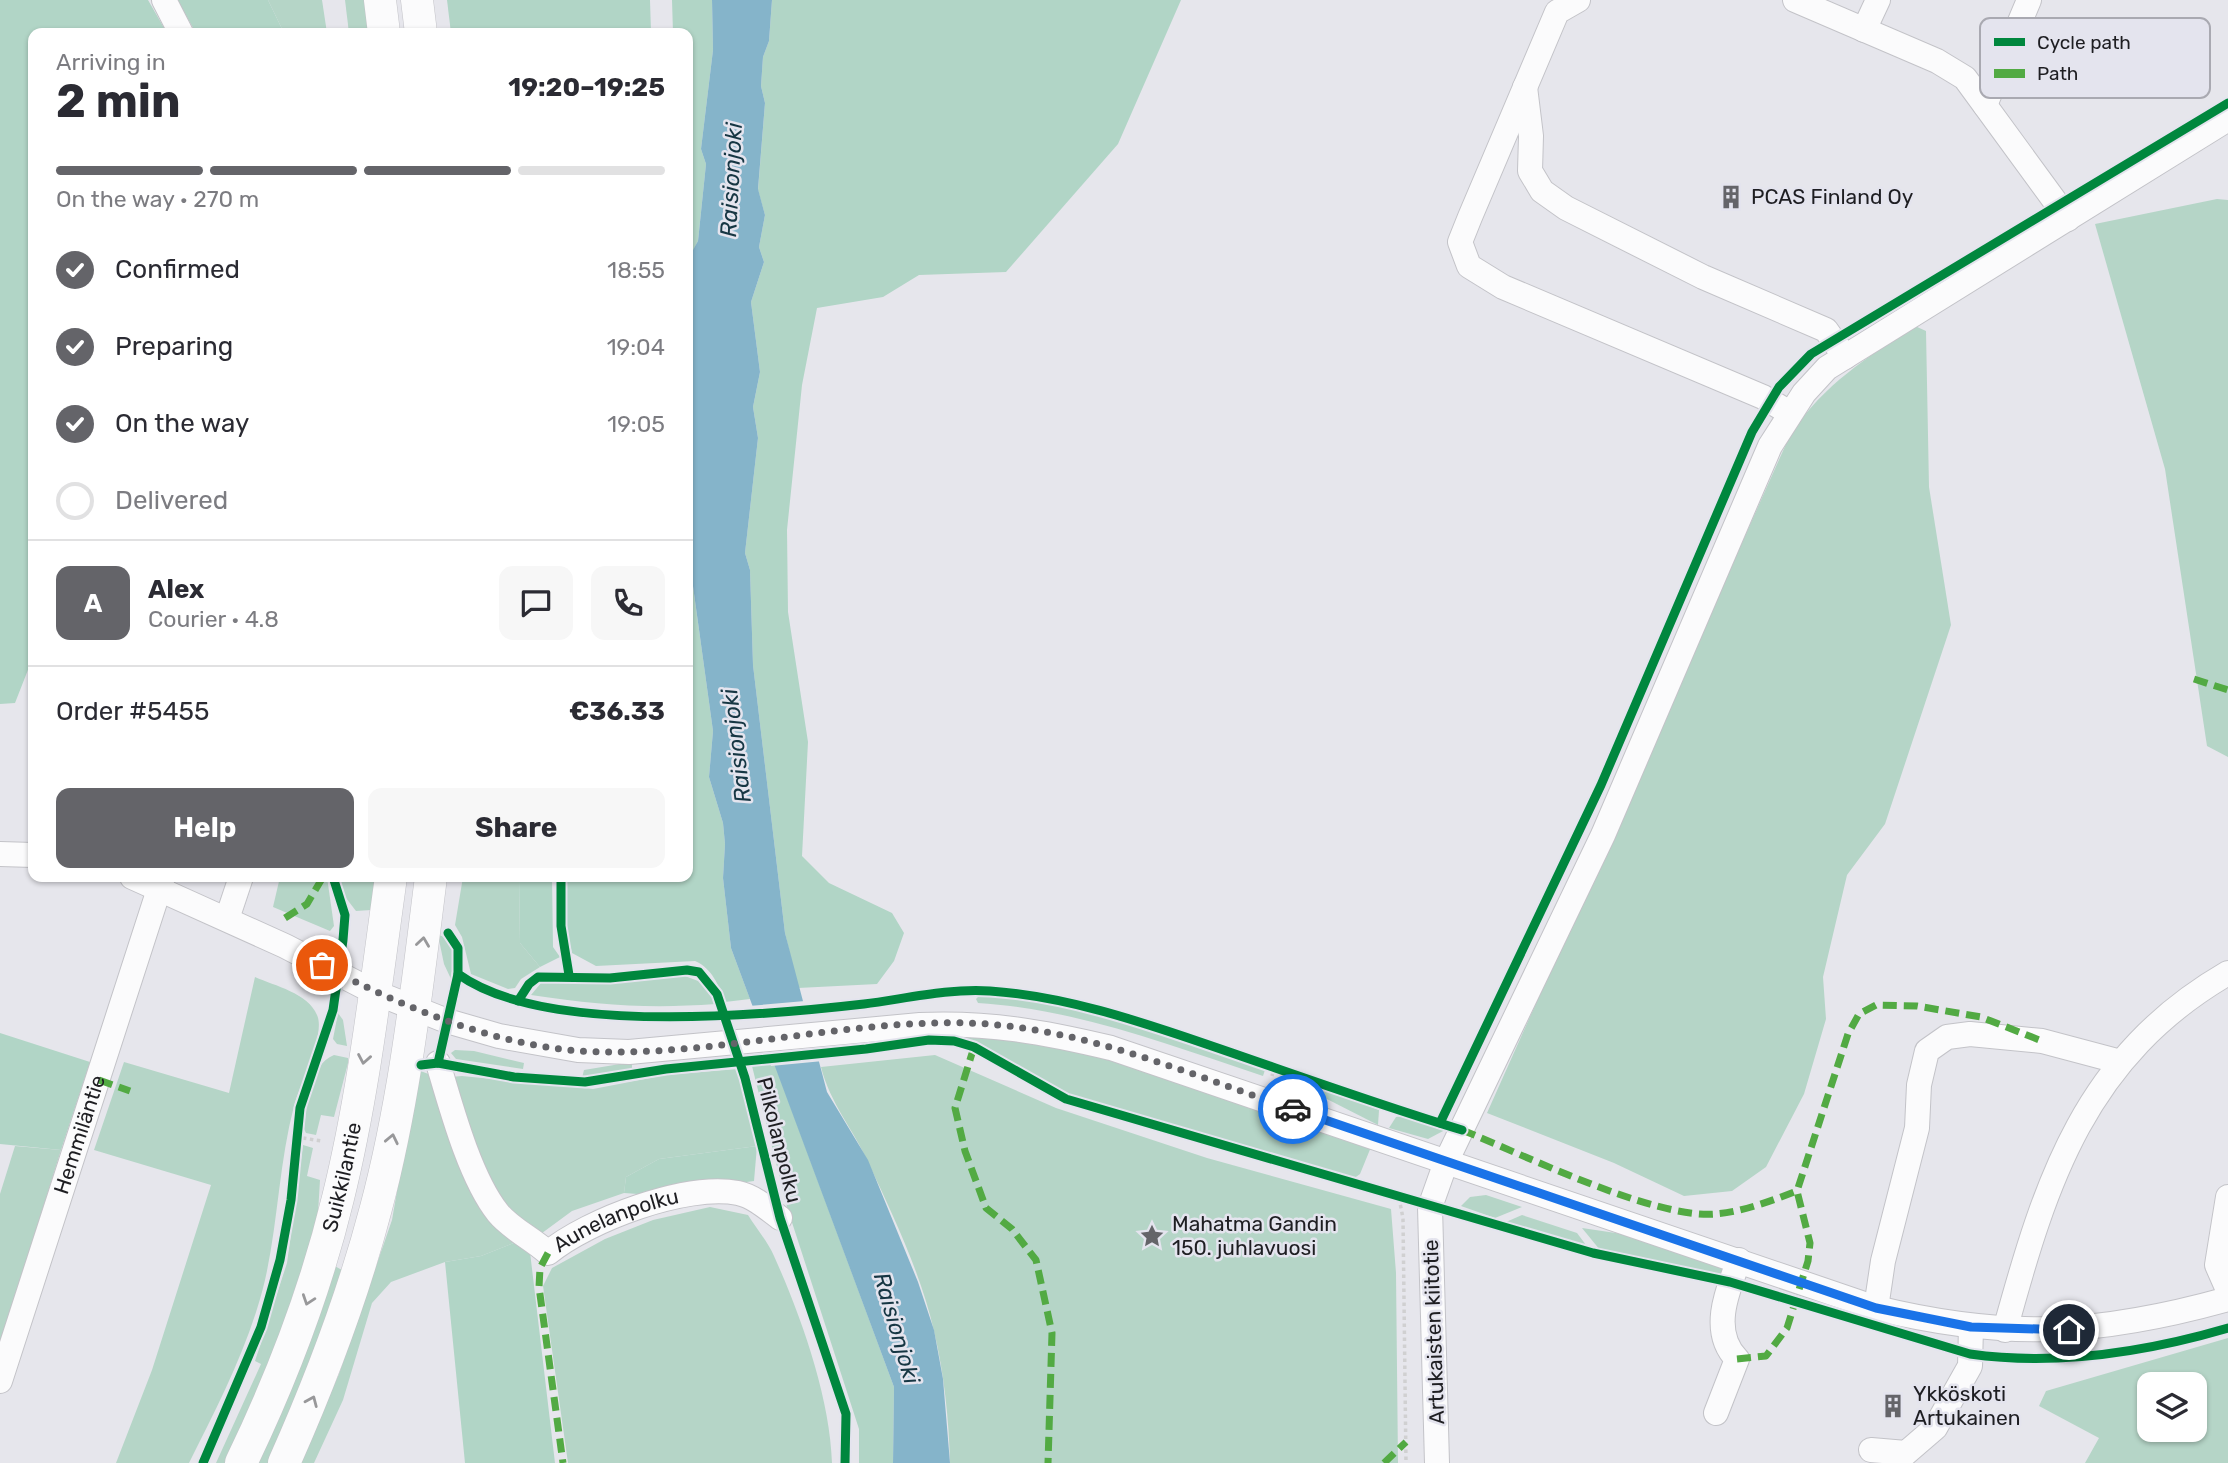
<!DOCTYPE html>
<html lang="en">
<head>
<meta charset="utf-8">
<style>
	:root { --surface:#fff; --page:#f7f7f7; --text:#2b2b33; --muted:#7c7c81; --line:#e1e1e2; --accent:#646469 }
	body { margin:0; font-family:Rubik,sans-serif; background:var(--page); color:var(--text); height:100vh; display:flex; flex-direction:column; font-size:26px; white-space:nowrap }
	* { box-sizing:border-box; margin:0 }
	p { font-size:23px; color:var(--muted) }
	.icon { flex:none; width:38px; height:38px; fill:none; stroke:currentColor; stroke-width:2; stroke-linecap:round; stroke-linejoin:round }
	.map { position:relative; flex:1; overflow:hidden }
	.panel { position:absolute; left:28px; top:28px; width:665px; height:854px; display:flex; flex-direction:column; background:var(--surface); border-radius:14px; box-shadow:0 2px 5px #0004 }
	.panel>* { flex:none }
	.controls { position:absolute; left:2137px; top:1372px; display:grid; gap:14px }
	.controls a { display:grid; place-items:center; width:70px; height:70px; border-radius:14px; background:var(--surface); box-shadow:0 2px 5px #0004; font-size:35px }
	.pin { position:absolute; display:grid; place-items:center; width:60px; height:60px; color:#fff; margin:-30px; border:4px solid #fff; border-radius:50%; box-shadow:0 2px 7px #0007 }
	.courier { position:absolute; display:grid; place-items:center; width:70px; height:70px; margin:-35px; border:5px solid #1a73e8; border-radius:50%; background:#fff; color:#222; box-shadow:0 2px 9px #0007 }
	.overview em { font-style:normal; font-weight:700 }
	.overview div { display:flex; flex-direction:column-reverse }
	.overview { display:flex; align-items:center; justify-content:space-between; height:119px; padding:0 28px }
	h1 { font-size:46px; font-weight:700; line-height:52px }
	.bar { display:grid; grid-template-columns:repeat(4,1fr); gap:10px 7px; align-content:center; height:84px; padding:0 28px }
	.bar i { height:9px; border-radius:5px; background:var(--line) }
	.bar .on { background:var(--accent) }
	.bar p { grid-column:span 4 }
	.line { display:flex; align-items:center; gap:18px; padding:0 28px; border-top:2px solid var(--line) }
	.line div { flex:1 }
	.round { display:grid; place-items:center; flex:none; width:74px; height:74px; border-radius:14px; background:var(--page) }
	ol { padding:0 28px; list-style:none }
	li { display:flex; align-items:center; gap:21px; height:77px }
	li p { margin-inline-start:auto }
	li .icon { padding:7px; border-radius:50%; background:var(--accent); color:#fff; stroke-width:4 }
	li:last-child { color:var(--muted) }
	li i { width:38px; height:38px; border:4px solid var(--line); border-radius:50% }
	.action { display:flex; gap:14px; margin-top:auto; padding:14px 28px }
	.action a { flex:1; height:80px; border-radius:14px; background:var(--accent); color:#fff; font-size:28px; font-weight:700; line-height:80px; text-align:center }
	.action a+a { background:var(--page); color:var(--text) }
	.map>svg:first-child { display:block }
	.green { fill:#b5d5c7; fill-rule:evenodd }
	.forest { fill:#b1d5c6 }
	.water { fill:#85b4ca }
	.pier { fill:#e6e6ec }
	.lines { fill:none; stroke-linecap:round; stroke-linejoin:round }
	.minor-casing { stroke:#c3c3c8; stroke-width:26 }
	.major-casing { stroke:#c3c3c8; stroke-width:33 }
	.path { stroke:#d0d0d1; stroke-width:3.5; stroke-dasharray:3.5 3.5; stroke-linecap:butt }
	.minor { stroke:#fbfbfc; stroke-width:24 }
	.major { stroke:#fbfbfc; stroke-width:32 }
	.quiet { stroke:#52aa43; stroke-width:7; stroke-dasharray:14 7; stroke-linecap:butt }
	.cycleway-casing { stroke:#e4e4ee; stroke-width:13 }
	.cycleway { stroke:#00873e; stroke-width:9 }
	.oneway { stroke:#98989a }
	.done { stroke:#646469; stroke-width:7; stroke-dasharray:0 12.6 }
	.route { stroke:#1a73e8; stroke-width:9 }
	.labels { text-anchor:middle; stroke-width:5; stroke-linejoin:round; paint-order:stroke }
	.poi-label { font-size:21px; fill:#1e1e22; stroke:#e4e4ee; text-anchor:start }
	.street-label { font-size:21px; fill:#1e1e22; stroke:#e4e4ee }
	.water-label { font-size:23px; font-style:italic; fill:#163643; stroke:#e4e4ee }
	.key { fill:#e4e4ee; stroke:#a9a9b1; stroke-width:2 }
	.key-label { font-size:19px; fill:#1e1e22 }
</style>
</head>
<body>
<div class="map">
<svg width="2228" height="1463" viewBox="0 0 2228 1463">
	<rect width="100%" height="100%" fill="#e6e6ec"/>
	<g class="green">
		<path d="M 268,0 L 322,0 L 327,33 L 284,33 Z"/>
		<path d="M 345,0 L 368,0 L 372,33 L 349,33 Z"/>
		<path d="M 2217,199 L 2228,200 L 2228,757 L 2207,746 L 2165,469 L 2095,224 Z"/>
		<path d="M 1915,326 L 1926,331 L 1929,487 L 1951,625 L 1885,824 L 1847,875 L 1823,977 L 1826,1019 L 1804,1094 L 1766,1167 L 1732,1191 L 1684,1196 L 1614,1163 L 1487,1113 L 1791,433 C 1826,383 1865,359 1915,326 Z"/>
		<path d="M 280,877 L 327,877 L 334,926 L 330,931 L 273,907 Z"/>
		<path d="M 339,877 L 377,877 L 371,910 L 356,911 L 346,898 Z"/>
		<path d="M 463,877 L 519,877 L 520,943 L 540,967 L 521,979 L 515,988 L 508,989 L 471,974 L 462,937 L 455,925 Z"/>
		<path d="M 438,935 C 460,940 453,961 451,979 L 444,964 Z"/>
		<path d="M 682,975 L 701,982 L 716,1004 C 647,1009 599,1005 531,995 L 541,983 L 556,979 L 605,982 Z"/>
		<path d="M 255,977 C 275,986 308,993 317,1015 C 326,1034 300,1084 294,1106 C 279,1163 278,1223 265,1280 C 250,1344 218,1405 189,1463 L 116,1463 L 152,1370 L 211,1185 L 94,1150 L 124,1062 L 229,1093 Z"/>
		<path d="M 979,996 C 1078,999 1172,1038 1265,1070 L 1263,1076 C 1169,1045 1077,1009 978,1003 L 976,999 Z"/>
		<path d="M 338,1013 L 343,1020 L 347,1046 L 337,1044 L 333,1039 Z"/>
		<path d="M 953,1035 L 980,1035 L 1094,1054 L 1371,1147 L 1360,1174 L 1353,1179 L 1092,1104 C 1044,1086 1003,1053 954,1040 Z"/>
		<path d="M 455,1050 L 474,1051 L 524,1063 L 523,1069 L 456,1059 L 451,1053 Z"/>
		<path d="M 334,1055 L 348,1058 L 348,1063 L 334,1117 L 321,1115 L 316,1135 L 306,1133 L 304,1129 C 307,1106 309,1065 334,1055 Z"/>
		<path d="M 935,1055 L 1056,1108 L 1207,1158 L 1391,1209 L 1396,1273 L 1398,1463 L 950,1463 C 949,1419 944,1373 934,1331 C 921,1274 893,1215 868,1162 C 853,1129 830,1103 821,1067 Z"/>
		<path d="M 632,1062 L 632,1069 L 582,1078 L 584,1070 Z"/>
		<path d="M 738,1069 L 757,1146 L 659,1159 L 626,1177 L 624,1193 L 572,1211 L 538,1236 L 510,1211 L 487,1178 L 450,1077 L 462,1076 L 593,1089 L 666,1075 Z"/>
		<path d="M 418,1070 L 431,1075 L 524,1239 L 481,1256 L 445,1262 L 391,1282 L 372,1303 L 343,1400 L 314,1463 L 300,1463 L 339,1374 L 392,1220 Z"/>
		<path d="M 1322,1088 L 1379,1110 L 1378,1125 L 1319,1095 Z"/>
		<path d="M 1402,1116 L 1445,1130 L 1428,1139 L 1389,1128 L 1396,1117 Z"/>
		<path d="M 303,1145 L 313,1148 L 307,1176 L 320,1180 L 317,1230 L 270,1369 L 229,1463 L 216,1463 L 261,1364 L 255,1361 L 287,1263 Z"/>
		<path d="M 15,1146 L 61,1150 L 0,1346 L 0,1194 Z"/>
		<path d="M 1486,1195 L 1522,1207 L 1495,1218 L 1461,1206 L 1470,1197 Z"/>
		<path d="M 710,1207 L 748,1215 C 756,1228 768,1242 774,1256 C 801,1316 830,1397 832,1463 L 568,1463 L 543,1286 L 552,1268 L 605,1239 L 653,1220 Z"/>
		<path d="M 1522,1215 L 1577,1233 L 1586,1245 L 1506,1222 Z"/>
		<path d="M 1582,1228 L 1629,1235 L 1724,1267 L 1726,1274 L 1691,1271 L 1600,1250 Z"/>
		<path d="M 331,1264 L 342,1270 L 339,1295 L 271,1463 L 255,1463 Z"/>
		<path d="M 2228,1338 L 2228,1463 L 2085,1463 L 2099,1438 L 2039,1406 L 2046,1391 ZM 2194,1384 L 2194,1430 L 2149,1430 L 2149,1384 Z"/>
	</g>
	<g class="forest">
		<path d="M 0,0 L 148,0 L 167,33 L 33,33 L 33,657 L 15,703 L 0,704 Z"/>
		<path d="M 177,0 L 268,0 L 284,33 L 196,33 Z"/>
		<path d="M 447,0 L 650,0 L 651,33 L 451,33 Z"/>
		<path d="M 672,0 L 712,0 L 713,50 L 701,149 L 706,164 L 698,241 L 693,251 L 688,413 L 688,33 L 673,33 Z"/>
		<path d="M 772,0 L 1181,0 L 1118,144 L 1006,272 L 919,275 L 883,297 L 817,308 L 802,385 L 787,530 L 788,612 L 808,742 L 802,856 L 829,883 L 892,913 L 904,933 L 894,961 L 877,984 L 798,988 L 785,933 L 753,665 L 750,570 L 745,553 L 758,438 L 753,407 L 760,372 L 751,302 L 764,262 L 759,247 L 765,215 L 758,190 L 765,103 L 761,86 L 763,57 L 769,41 Z"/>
		<path d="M 688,550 L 713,731 L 709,777 L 723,823 L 725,844 L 723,878 L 731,948 L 750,999 L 725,1002 C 718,985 713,969 695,961 L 596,966 L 572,953 L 566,928 L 566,877 L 688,877 Z"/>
		<path d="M 519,877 L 552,877 L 553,947 L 560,957 L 540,967 L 520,943 Z"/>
		<path d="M 0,1033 L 90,1062 L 61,1150 L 0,1144 Z"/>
		<path d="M 774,1062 L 894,1387 L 893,1463 L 859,1463 L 859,1429 L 787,1207 L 752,1066 Z"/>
		<path d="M 757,1146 L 754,1181 L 652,1195 L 624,1193 L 626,1177 L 659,1159 Z"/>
		<path d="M 524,1239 L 530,1252 L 555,1463 L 465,1463 L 445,1262 L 481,1256 Z"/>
	</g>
	<path class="water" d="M 712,0 L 772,0 L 769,41 L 763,57 L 761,86 L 765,103 L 758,189 L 765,215 L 759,247 L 764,262 L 751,302 L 760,372 L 753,407 L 758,438 L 745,553 L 750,570 L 753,665 L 785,933 L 827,1092 L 868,1160 L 918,1282 L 934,1330 L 943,1379 L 950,1463 L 893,1463 L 894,1387 L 731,948 L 723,878 L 725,844 L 723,823 L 709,777 L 713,731 L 688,550 L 693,250 L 698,241 L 706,164 L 701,149 L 713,50 Z"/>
	<path class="pier" d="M 805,1001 L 823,1061 L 771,1066 L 749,1006 Z"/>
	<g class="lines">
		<g class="minor-casing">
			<g id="minor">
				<path d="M 164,0 L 181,33"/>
				<path d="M 1578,0 L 1557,12 L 1470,217 L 1460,242 L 1469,266 L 1503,287 L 1763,397 L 1790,413"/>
				<path d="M 1795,0 L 1937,61 L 1965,78 L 2068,219"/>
				<path d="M 1864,30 L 1878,0"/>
				<path d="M 1525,87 L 1531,136 L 1530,171 L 1542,191 L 1566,208 L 1703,277 L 1826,330 L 1845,357"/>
				<path d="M 1985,105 L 2029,0"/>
				<path d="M 0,854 L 33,855"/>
				<path d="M 132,877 L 285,946 L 374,992 L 447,1021 L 499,1036 L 578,1050 L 629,1052 L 920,1025 C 989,1022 1044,1032 1111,1048 L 1876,1308 C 2007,1340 2099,1335 2228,1299"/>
				<path d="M 227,919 L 241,877"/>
				<path id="s1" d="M 438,1063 C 451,1107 470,1178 498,1213 C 511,1229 533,1239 548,1253 C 588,1220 686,1183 738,1193 C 753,1196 767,1208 780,1218"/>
				<path d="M 2228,1197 L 2217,1265 L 2228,1290"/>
				<path d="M 1876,1308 L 1883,1261 L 1917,1128 L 1919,1085 L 1927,1051 L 1947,1037 L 1970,1034 L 2042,1041 L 2121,1062"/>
				<path d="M 2005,1330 C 2046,1180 2085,1056 2228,973"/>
				<path id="s2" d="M 0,1381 L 163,877"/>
				<path d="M 1716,1413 L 1737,1359 C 1710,1332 1727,1291 1739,1260"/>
				<path d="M 1871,1450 L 1906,1453 L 1935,1428 L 1970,1366 L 1971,1327"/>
				<path d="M 1437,1463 L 1430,1207 L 1446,1162 L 1603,835 L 1770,446 L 1804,393 L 1827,368 L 2228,119"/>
			</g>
		</g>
		<g class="major-casing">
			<g id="major">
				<path d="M 380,0 L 384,33"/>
				<path d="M 417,0 L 421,33"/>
				<path id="s3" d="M 241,1463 C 282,1378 316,1289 338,1198 C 364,1093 376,983 391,877"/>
				<path d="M 284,1463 C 321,1380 353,1296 376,1208 C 405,1099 417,987 431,877"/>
			</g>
		</g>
		<g class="path">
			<path d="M 1272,1076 L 1274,1067"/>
			<path d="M 296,1137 L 322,1141"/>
			<path d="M 1399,1198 L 1403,1218 L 1406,1463"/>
		</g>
		<use href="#minor" class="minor"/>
		<use href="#major" class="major"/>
		<g class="quiet">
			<path d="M 2194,679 L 2228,690"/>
			<path d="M 285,918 L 307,904 L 323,877"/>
			<path d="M 974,1047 L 955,1108 L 965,1151 L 986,1208 L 1012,1229 L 1036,1260 L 1052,1333 L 1048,1463"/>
			<path d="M 99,1080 L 130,1091"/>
			<path d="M 1462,1130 C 1522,1154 1654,1219 1715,1214 C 1742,1212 1771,1201 1797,1191"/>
			<path d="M 548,1253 L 540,1268 L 539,1287 L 563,1463"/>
			<path d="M 1737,1359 L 1766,1356 L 1787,1328 L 1808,1261 L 1810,1243 L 1797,1191 L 1848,1034 L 1859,1014 L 1876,1005 L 1917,1006 L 1981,1017 L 2042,1041"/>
			<path d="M 1384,1463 L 1406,1442"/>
		</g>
		<g class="cycleway-casing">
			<g id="cycleway">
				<path d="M 561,877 L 561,926 L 569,975"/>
				<path d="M 448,933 L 458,948 L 458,974 C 544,1036 760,1016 864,1004 C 904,999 949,988 990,991 C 1064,996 1136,1020 1206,1044 C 1291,1073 1376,1104 1462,1130"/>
				<path d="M 518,1001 L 529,984 L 538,977 L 610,978 L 687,970 L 699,972 L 717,994 L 745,1078 L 780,1218 L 846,1414 L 845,1463"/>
				<path d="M 438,1063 L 458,974"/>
				<path d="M 421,1065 L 438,1063 L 514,1077 L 585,1082 L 666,1069 L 866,1049 L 929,1040 L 954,1041 L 974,1047 L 1066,1099 L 1593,1253 L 1730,1282 L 1970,1354 C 2055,1366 2146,1352 2228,1328"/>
				<path d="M 1440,1123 L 1601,785 L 1752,432 L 1779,387 L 1811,354 L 2228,103"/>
				<path d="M 203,1463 L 261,1327 L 280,1260 L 291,1200 L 300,1108 L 333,1010 L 343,940 L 345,915 L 333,877"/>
			</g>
		</g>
		<use href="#cycleway" class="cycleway"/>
	</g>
	<defs><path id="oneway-chevron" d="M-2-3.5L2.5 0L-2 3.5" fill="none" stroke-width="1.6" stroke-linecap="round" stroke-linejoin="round" transform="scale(1.75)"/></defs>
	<g class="oneway">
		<use href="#oneway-chevron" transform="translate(423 942) rotate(-82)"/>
		<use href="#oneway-chevron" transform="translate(364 1059) rotate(100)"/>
		<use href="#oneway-chevron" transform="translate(392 1139) rotate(-78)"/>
		<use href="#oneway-chevron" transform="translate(308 1300) rotate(109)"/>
		<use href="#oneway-chevron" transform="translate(312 1401) rotate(-67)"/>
	</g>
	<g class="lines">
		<path class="done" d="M 322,965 C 407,1009 506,1051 603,1052 C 725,1054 846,1020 967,1023 C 1080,1026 1188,1074 1293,1109"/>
		<path class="route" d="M 1293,1109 L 1876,1308 L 1971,1327 L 2069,1330"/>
	</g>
	<defs>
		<g id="building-bare" transform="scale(1.89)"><path d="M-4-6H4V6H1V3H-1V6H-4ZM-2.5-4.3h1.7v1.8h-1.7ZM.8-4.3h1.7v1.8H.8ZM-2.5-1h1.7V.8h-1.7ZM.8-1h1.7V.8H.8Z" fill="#646469" stroke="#e4e4ee" stroke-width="2.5" paint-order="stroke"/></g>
		<g id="sight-bare" transform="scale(1.89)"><path d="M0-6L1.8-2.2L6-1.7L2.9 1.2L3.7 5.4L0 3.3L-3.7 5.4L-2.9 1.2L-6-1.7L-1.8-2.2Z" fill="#646469" stroke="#e4e4ee" stroke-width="2.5" paint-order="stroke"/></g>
	</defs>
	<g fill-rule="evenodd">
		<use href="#building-bare" x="1731" y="197"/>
		<use href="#sight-bare" x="1152" y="1236"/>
		<use href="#building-bare" x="1893" y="1406"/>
	</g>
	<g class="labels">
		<g class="poi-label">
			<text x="1751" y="204">PCAS Finland Oy</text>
			<text x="1172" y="1231">Mahatma Gandin<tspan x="1172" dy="24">150. juhlavuosi</tspan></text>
			<text x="1913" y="1401">Ykköskoti<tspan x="1913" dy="24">Artukainen</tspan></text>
		</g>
		<g class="street-label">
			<text dy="7" stroke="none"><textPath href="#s2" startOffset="259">Hemmiläntie</textPath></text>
			<text transform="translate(779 1140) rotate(76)" y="7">Pilkolanpolku</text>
			<text dy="7" stroke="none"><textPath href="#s3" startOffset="304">Suikkilantie</textPath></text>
			<text dy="7" stroke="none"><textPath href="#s1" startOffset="303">Aunelanpolku</textPath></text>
			<text transform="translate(1434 1332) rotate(-92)" y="7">Artukaisten kiitotie</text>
		</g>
		<g class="water-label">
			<text transform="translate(731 180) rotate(-87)" y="8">Raisionjoki</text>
			<text transform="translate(736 746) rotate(-97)" y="8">Raisionjoki</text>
			<text transform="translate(897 1328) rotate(74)" y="8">Raisionjoki</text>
		</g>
	</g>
	<rect x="1980" y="18" width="230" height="80" rx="10" class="key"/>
	<rect x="1994" y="38" width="31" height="8" fill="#00873e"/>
	<rect x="1994" y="69" width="31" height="9" fill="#52aa43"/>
	<g class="key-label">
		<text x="2037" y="49">Cycle path</text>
		<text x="2037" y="80">Path</text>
	</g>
</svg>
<div class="controls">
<a><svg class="icon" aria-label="layers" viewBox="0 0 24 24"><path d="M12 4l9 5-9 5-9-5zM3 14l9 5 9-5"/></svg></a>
</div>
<div class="pin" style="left:322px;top:965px;background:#ea580c"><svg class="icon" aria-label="bag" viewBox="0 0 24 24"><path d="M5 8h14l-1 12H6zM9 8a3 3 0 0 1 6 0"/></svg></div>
<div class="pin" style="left:2069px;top:1330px;background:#1f2937"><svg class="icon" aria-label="home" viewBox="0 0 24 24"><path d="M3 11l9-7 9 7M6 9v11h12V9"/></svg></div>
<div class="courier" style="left:1293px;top:1109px"><svg class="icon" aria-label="car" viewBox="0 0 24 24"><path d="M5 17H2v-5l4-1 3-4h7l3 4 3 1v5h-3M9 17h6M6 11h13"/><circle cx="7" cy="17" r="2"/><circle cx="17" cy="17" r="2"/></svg></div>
<section class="panel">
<div class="overview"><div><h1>2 min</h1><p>Arriving in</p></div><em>19:20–19:25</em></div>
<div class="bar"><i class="on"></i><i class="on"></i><i class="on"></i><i></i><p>On the way · 270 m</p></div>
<ol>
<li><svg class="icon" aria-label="check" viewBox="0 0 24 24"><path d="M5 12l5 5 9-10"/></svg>Confirmed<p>18:55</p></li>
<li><svg class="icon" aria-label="check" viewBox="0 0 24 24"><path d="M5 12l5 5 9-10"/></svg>Preparing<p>19:04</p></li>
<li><svg class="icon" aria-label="check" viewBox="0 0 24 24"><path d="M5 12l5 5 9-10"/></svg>On the way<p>19:05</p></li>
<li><i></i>Delivered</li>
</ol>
<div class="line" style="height:126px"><b class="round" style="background:var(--accent);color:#fff">A</b><div><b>Alex</b><p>Courier · 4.8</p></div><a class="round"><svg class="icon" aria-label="chat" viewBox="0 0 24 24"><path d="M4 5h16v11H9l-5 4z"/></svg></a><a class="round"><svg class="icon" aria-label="phone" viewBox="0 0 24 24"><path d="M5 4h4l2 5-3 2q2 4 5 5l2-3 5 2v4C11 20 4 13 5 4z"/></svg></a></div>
<div class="line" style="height:91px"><div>Order #5455</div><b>€36.33</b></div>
<div class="action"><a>Help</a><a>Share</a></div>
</section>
</div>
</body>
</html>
